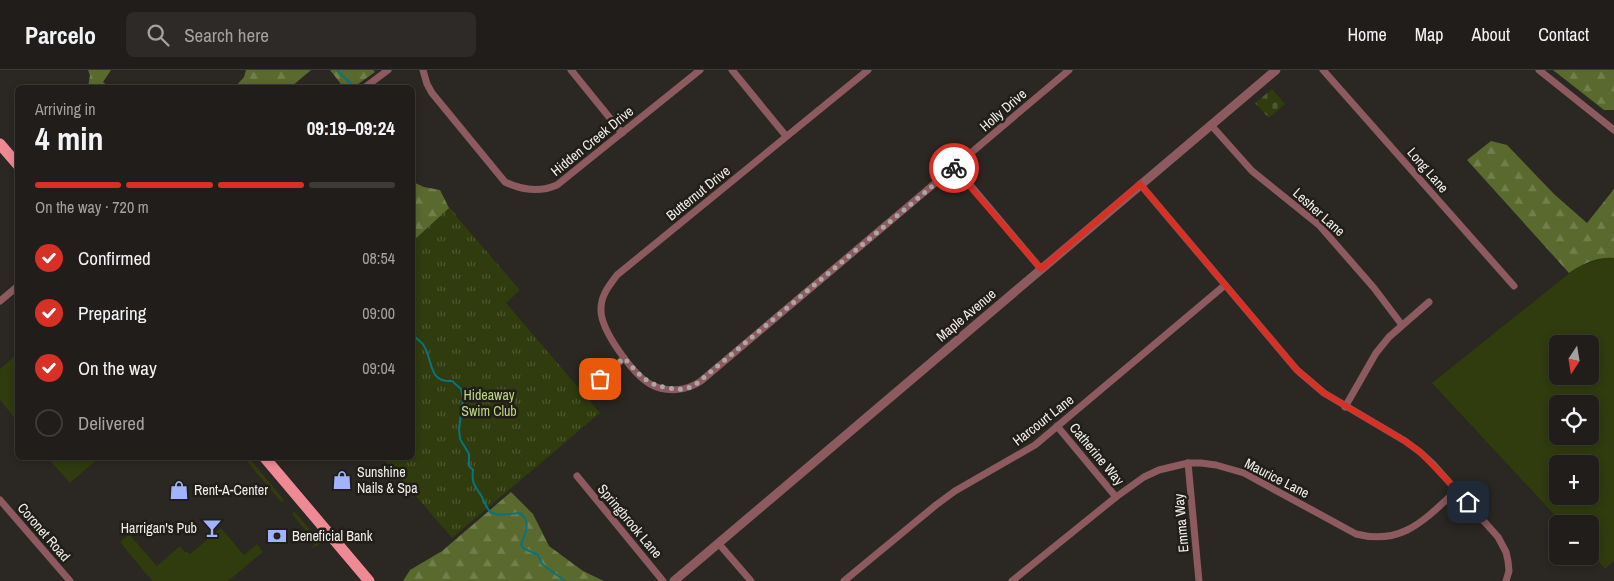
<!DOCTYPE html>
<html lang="en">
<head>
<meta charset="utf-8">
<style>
	:root { --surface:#201d1a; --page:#2d2a27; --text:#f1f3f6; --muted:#a2a2a2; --line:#3d3b39; --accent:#d93025 }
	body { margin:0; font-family:"Archivo Narrow",sans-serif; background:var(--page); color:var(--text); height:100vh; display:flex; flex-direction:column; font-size:19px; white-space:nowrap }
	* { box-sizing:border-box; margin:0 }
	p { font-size:16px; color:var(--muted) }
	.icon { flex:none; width:28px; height:28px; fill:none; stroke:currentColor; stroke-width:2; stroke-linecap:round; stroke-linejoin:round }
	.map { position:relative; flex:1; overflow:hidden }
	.side { position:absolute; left:15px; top:15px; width:400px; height:375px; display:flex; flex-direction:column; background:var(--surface); border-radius:8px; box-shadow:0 2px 8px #0003,0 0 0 1px var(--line) }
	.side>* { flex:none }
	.needle { width:32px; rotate:192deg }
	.tools { position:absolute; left:1549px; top:265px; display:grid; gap:10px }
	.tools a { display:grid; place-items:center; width:50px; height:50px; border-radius:8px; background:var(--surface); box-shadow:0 2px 8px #0003,0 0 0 1px var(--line); font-size:25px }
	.pin { position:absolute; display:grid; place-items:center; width:42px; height:42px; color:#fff; margin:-21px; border-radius:10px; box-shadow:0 2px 8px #0006 }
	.courier { position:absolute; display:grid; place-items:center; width:50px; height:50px; margin:-25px; border:4px solid #d93025; border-radius:50%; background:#fff; color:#222; box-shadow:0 1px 6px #0007 }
	.summary em { font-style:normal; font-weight:700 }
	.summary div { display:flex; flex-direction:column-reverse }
	.summary { display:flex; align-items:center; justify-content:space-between; height:85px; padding:0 20px }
	h1 { font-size:32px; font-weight:700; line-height:38px }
	.bar { display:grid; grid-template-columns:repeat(4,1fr); gap:8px 5px; align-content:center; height:60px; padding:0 20px }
	.bar i { height:6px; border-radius:4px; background:var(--line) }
	.bar .on { background:var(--accent) }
	.bar p { grid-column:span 4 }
	ol { padding:0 20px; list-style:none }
	li { display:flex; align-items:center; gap:15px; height:55px }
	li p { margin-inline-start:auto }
	li .icon { padding:5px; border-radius:50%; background:var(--accent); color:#fff; stroke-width:4 }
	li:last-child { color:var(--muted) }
	li i { width:28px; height:28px; border:2px solid var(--line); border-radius:50% }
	header { display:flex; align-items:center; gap:30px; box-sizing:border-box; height:70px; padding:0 25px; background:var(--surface); border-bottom:1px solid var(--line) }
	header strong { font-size:24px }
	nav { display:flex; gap:28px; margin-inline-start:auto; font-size:18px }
	.search { width:350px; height:45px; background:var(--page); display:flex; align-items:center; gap:12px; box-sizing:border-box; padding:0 18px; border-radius:8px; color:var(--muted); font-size:19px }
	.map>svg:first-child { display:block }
	.grass { fill:#303b0e; fill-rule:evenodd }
	.forest { fill:url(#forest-firs) }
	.cemetery { fill:url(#cemetery-stones) }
	.park { fill:url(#park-tufts) }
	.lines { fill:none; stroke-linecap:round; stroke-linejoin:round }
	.stream { stroke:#09747e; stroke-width:2 }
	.minor { stroke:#8c5a5f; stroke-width:7 }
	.tertiary { stroke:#8c5a5f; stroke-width:9 }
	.primary { stroke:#ef8a95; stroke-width:11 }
	.done { stroke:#aba8a4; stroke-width:5; stroke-dasharray:0 9 }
	.route { stroke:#d93025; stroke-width:6 }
	.labels { text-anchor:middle; stroke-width:5; stroke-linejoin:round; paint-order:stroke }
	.street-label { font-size:14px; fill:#f0eeea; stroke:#211e19 }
	.park-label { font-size:14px; fill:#bed67f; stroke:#211e19 }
	.poi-label { font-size:14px; fill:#f0eeea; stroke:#211e19; text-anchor:start }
</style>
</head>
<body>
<header>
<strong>Parcelo</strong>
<div class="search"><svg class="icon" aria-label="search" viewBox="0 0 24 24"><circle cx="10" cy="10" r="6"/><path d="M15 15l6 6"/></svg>Search here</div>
<nav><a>Home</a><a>Map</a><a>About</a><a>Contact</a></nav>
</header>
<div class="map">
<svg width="1614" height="511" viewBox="0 0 1614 511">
	<defs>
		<pattern id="forest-firs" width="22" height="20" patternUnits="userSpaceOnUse" patternTransform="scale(1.25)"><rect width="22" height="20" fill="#5a692e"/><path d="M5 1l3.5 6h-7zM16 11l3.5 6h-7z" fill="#727f4c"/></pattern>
		<pattern id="cemetery-stones" width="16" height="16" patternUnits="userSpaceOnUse" patternTransform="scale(1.25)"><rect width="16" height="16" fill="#303b0e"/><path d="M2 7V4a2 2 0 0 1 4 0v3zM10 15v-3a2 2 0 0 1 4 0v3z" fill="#4e5831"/></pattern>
		<pattern id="park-tufts" width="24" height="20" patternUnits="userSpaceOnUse" patternTransform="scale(1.25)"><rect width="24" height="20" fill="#303b0e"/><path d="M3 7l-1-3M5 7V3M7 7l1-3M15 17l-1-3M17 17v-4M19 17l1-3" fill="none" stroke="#4e5831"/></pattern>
	</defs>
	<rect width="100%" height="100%" fill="#2b2722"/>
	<g class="grass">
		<path d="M 1606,187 L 1614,188 L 1614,491 L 1605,499 L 1590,483 L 1590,454 L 1563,454 L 1432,313 L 1577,197 ZM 1558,274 L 1590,274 L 1590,306 L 1558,306 ZM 1558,334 L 1590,334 L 1590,366 L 1558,366 ZM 1558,394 L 1590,394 L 1590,426 L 1558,426 Z"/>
		<path d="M 17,284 L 17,351 L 0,330 L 0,299 Z"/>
		<path d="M 48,388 L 97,388 L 95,391 L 70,413 Z"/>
		<path d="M 244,388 L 249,388 L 285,431 L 281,432 Z"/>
		<path d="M 294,441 L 320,471 L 318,475 L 313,478 L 312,477 L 316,473 L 292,444 Z"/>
		<path d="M 221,458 L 244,485 L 257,474 L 263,482 L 228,511 L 152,511 L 120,472 L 129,464 L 157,496 L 180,476 L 185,482 L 187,482 L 190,484 Z"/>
	</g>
	<g class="forest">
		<path d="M 88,0 L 111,0 L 103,12 L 109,17 L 88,17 L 90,5 Z"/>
		<path d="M 246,0 L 311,0 L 291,17 L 235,17 L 244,7 Z"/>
		<path d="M 330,0 L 373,0 L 375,2 L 354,17 L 344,18 Z"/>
		<path d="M 1553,0 L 1614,0 L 1614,40 L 1604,40 Z"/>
		<path d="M 1491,71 L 1507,75 L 1554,124 L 1587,153 L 1614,119 L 1614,188 C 1599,186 1581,194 1569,203 L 1467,90 Z"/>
		<path d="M 413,112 L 424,117 L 440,120 L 449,138 L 456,145 L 413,182 Z"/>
		<path d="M 511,422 L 533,444 L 549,476 L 583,501 L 604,511 L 403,511 L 410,500 L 442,481 Z"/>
	</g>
	<path class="cemetery" d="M 1272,19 L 1285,34 L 1269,48 L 1255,33 Z"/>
	<path class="park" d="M 449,138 L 520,220 L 506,233 L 600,343 L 452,468 L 383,388 L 412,388 L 413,171 Z"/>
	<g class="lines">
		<g class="stream">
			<path d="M 337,0 L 351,14"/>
			<path d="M 412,265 C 416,268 422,272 424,276 C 433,290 428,313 452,311 L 461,319 L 463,329 L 459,359 L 460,369 L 469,384 L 469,396 L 473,400 C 471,414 476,417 482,427 C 485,433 486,437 490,442 L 499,445 L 520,443 C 531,451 526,463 521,474 L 523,478 L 538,485 L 542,494 L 565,511"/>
		</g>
		<g class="minor">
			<path d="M 423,0 L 427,14 L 432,23 L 505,112 C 522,120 539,123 557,115 L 700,0"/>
			<path d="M 571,0 L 622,63"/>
			<path d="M 732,0 L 786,66"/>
			<path d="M 868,0 L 617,205 C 609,216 601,225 601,239 C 600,260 633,304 650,314 C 666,323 687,321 701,311 L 1069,0"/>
			<path d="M 1323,0 L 1514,216"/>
			<path d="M 1539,0 L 1614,60"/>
			<path d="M 364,18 L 388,0"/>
			<path d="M 1211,55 L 1252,101 L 1319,155 L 1374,218 L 1402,255"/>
			<path d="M 955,97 L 1041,199"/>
			<path d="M 1140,114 L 1297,300 L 1324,323 L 1405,371 L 1420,382 L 1433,394 L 1498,467 L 1506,482 L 1508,491 L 1509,501 L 1506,511"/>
			<path d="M 0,231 L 18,216"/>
			<path d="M 588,320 L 624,288"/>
			<path d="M 1345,337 L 1376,283 L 1389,267 L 1429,232"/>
			<path d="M 1057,356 L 1116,427"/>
			<path d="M 1188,393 L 1199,511"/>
			<path d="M 577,406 L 663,511"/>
			<path d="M 0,430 L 70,511"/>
			<path d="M 719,474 L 751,511"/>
			<path d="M 844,511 L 936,435 L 955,421 L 1035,375 L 1225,215"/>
			<path d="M 1012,511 L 1116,427 L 1144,407 L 1159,400 L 1188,393 L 1201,393 L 1216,395 L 1244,403 L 1356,464 C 1403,476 1425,449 1457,420"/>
		</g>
		<path class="tertiary" d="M 674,511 L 1276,0"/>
		<g class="primary">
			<path d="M 0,74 L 18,95"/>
			<path d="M 265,388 L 369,511"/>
		</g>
	</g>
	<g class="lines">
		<path class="done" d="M 600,309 L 624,288 C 640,305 645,314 668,318 C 678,320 686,320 695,315 L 954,98"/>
		<path class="route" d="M 954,98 L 1041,199 L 1140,114 L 1297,300 L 1324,323 L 1405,371 L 1420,382 L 1468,432"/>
	</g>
	<defs>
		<g id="shop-bare" transform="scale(1.5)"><path d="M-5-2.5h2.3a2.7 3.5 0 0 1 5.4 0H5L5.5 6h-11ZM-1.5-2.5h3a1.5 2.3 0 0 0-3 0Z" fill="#a1b3fd" stroke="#211e19" stroke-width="2.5" paint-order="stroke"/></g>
		<g id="bar-bare" transform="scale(1.5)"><path d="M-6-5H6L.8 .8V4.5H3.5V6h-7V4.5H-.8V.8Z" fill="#a1b3fd" stroke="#211e19" stroke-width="2.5" paint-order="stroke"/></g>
		<g id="bank-bare" transform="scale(1.5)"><path d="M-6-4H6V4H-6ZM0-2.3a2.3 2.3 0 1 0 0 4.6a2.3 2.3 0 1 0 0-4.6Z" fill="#a1b3fd" stroke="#211e19" stroke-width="2.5" paint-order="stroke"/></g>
	</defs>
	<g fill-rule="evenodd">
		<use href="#shop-bare" x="342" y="410"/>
		<use href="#shop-bare" x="179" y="420"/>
		<use href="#bar-bare" x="212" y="458"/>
		<use href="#bank-bare" x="277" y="466"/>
	</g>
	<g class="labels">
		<g class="street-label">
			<text transform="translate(1003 40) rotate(-41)" y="5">Holly Drive</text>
			<text transform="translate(592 71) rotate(-39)" y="5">Hidden Creek Drive</text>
			<text transform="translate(1428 100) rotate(49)" y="5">Long Lane</text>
			<text transform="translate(698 123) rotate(-39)" y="5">Butternut Drive</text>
			<text transform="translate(1319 142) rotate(42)" y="5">Lesher Lane</text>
			<text transform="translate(966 245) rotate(-40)" y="5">Maple Avenue</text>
			<text transform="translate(1043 350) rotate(-38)" y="5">Harcourt Lane</text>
			<text transform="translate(1097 384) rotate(50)" y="5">Catherine Way</text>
			<text transform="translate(1277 408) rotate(27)" y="5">Maurice Lane</text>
			<text transform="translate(630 451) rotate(50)" y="5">Springbrook Lane</text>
			<text transform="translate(1181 453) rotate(-95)" y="5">Emma Way</text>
			<text transform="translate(44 462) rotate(49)" y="5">Coronet Road</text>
		</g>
		<g class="park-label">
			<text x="489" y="330">Hideaway<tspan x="489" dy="16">Swim Club</tspan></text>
		</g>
		<g class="poi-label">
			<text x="357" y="407">Sunshine<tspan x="357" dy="16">Nails &amp; Spa</tspan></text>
			<text x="194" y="425">Rent-A-Center</text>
			<text x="197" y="463" text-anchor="end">Harrigan's Pub</text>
			<text x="292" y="471">Beneficial Bank</text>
		</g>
	</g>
</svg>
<div class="tools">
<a><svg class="needle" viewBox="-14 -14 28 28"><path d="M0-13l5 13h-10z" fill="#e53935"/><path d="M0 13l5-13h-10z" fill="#a2a2a2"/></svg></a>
<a><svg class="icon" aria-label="locate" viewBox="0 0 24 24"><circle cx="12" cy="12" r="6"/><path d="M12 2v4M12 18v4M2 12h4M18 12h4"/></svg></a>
<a>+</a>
<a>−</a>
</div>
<div class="pin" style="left:600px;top:309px;background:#ea580c"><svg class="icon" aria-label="bag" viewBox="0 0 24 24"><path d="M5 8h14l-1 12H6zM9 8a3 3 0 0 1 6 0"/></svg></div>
<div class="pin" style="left:1468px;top:432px;background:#1f2937"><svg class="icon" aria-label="home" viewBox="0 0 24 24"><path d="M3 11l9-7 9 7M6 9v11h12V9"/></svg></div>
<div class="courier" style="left:954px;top:98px"><svg class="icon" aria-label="bike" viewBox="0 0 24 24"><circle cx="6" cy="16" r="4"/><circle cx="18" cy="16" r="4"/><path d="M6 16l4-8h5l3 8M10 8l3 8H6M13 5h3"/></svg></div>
<section class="side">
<div class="summary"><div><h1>4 min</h1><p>Arriving in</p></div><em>09:19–09:24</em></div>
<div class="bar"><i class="on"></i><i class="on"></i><i class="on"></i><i></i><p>On the way · 720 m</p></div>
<ol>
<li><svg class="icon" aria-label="check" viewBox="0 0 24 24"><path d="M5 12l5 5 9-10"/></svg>Confirmed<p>08:54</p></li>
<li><svg class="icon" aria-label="check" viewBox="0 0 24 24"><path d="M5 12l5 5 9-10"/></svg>Preparing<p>09:00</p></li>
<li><svg class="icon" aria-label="check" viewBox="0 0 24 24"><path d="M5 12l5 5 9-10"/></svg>On the way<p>09:04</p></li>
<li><i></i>Delivered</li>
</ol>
</section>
</div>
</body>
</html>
